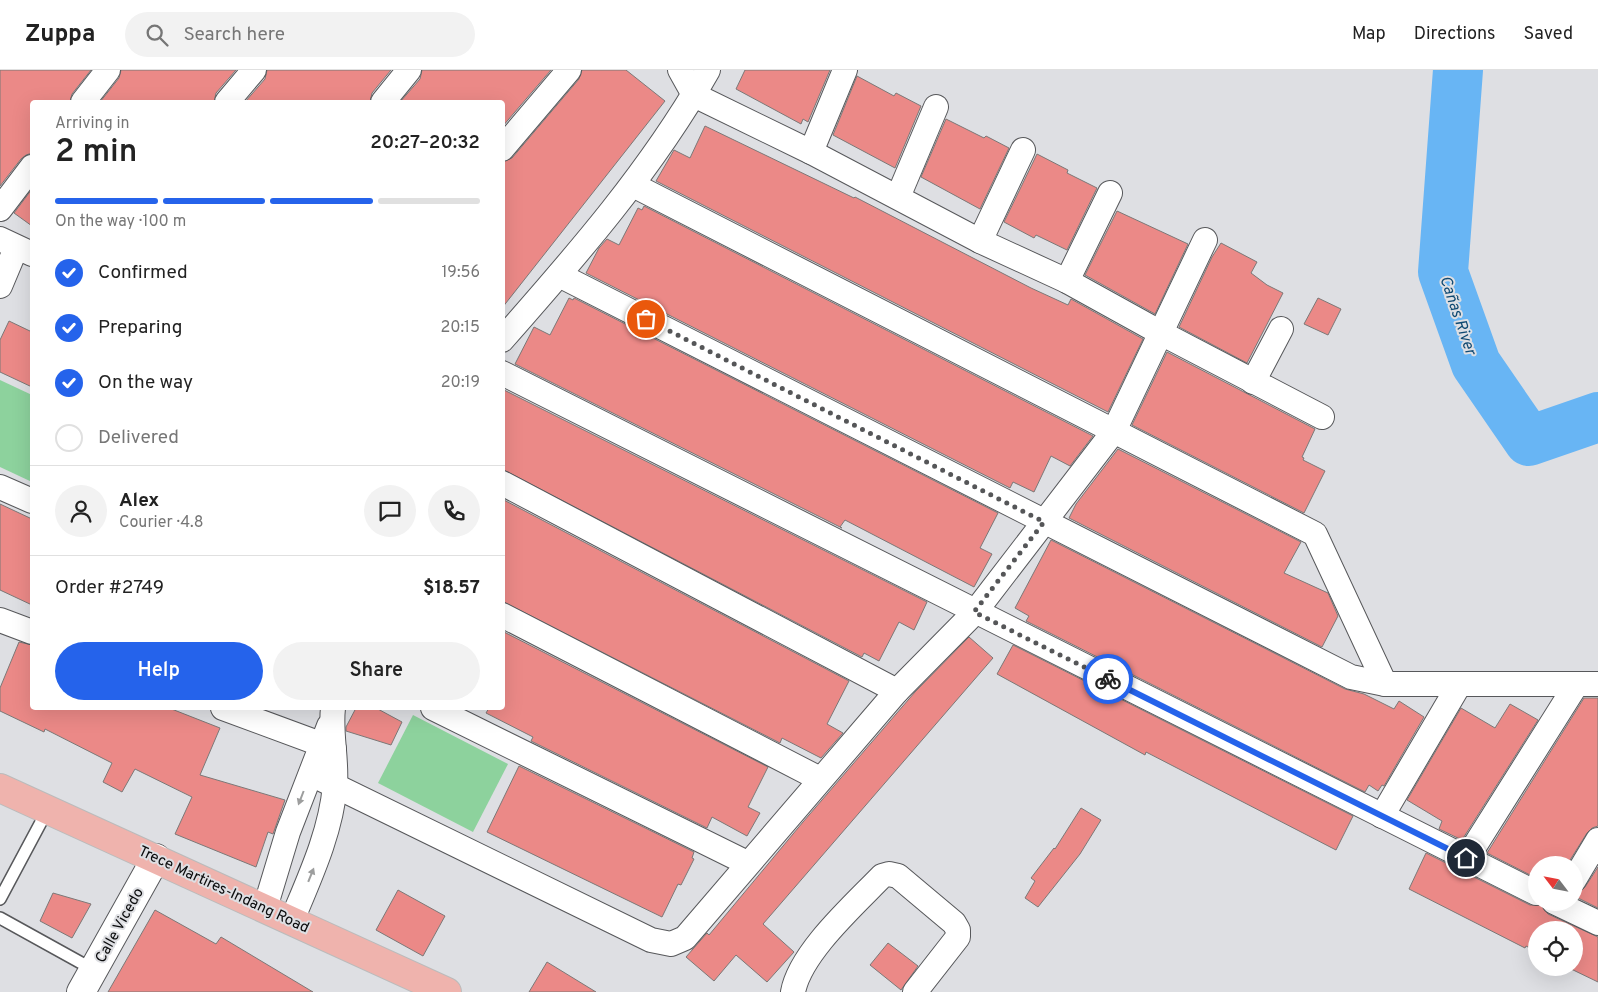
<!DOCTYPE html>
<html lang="en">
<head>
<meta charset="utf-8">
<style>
	:root { --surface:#fff; --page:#f2f2f2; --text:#222; --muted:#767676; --line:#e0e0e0; --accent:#2563eb }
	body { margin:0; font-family:Overpass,sans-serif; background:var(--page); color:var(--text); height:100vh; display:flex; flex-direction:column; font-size:19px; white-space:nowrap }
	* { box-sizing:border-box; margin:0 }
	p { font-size:16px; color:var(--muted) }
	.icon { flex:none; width:28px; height:28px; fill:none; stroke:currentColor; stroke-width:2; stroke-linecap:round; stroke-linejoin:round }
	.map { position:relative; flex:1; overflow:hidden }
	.sheet { position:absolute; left:30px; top:30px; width:475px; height:610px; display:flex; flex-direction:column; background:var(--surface); border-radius:5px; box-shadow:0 5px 20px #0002 }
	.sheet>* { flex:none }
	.needle { width:32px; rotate:302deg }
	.fabs { position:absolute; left:1528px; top:786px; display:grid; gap:10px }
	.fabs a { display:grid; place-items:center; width:55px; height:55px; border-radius:50%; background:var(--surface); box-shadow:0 5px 20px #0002; font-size:25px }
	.pin { position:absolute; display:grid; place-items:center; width:42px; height:42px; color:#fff; margin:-21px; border:2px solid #fff; border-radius:50%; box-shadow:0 1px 5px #0007 }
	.courier { position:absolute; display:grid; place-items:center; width:50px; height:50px; margin:-25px; border:4px solid #2563eb; border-radius:50%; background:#fff; color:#222; box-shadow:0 1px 6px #0007 }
	.overview em { font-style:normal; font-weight:600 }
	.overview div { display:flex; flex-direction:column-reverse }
	.overview { display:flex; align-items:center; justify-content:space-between; height:85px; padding:0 25px }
	h1 { font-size:32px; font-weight:600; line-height:38px }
	.bar { display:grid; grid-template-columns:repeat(4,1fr); gap:8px 5px; align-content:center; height:60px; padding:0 25px }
	.bar i { height:6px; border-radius:4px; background:var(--line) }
	.bar .on { background:var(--accent) }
	.bar p { grid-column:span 4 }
	.line { display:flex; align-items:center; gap:12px; padding:0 25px; border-top:1px solid var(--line) }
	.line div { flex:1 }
	.round { display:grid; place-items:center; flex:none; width:52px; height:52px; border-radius:26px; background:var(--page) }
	ol { padding:0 25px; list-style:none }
	li { display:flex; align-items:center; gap:15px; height:55px }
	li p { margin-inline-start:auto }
	li .icon { padding:5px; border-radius:50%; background:var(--accent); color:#fff; stroke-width:4 }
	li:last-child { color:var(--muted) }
	li i { width:28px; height:28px; border:2px solid var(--line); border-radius:50% }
	.cta { display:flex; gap:10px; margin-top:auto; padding:10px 25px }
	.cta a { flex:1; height:58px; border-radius:30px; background:var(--accent); color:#fff; font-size:20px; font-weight:600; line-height:58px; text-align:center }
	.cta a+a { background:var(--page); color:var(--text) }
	header { display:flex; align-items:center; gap:30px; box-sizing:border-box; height:70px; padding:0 25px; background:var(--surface); border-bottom:1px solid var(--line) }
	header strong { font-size:24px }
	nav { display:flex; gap:28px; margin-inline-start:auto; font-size:18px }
	.search { width:350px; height:45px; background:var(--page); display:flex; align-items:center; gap:12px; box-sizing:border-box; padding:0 18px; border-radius:28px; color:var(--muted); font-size:19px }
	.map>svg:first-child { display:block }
	.green { fill:#8dd29d }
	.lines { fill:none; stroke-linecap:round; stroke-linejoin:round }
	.river { stroke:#68b5f4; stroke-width:50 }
	.building { fill:#eb8987; stroke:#7c7877 }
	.service-casing { stroke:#57585b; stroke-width:14 }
	.minor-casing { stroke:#57585b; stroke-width:26 }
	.tertiary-casing { stroke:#57585b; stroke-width:30 }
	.primary-casing { stroke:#bbb; stroke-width:30 }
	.service { stroke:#fff; stroke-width:11 }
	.minor { stroke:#fff; stroke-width:24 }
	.tertiary { stroke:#fff; stroke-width:28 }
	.primary { stroke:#efb3ad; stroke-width:28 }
	.oneway { fill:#9d9e9e }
	.done { stroke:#555658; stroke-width:5; stroke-dasharray:0 9 }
	.route { stroke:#2563eb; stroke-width:6 }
	.labels { text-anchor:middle; stroke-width:4; stroke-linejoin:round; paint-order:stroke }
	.street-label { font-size:15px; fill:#0b0c0d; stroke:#dedfe3 }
	.water-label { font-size:16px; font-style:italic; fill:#0f4972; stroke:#dedfe3 }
</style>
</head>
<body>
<header>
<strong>Zuppa</strong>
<div class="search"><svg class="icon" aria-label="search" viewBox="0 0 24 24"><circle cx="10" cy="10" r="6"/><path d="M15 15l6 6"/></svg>Search here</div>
<nav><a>Map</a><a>Directions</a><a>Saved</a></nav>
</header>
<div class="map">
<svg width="1598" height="922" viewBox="0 0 1598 922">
	<rect width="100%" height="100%" fill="#dedfe3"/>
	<g class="green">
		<path d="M 0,310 L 32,325 L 32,412 L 0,397 Z"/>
		<path d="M 413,645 L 508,694 L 473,762 L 378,713 Z"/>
	</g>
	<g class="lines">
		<path class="river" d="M 1458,0 L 1443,202 L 1476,294 L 1529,371 L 1598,347"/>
	</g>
	<g class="building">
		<path d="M 0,0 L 91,0 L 72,24 L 70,32 L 32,32 L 32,83 L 26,85 L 21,89 L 0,116 Z"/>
		<path d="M 121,0 L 236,0 L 216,23 L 214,32 L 100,32 L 119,8 Z"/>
		<path d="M 267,0 L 391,0 L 372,23 L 370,32 L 245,32 L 265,9 Z"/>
		<path d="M 422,0 L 551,0 L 502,57 L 502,32 L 400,32 L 420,9 Z"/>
		<path d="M 582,0 L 626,0 L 665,31 L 502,238 L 502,92 L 512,88 L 579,9 Z"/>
		<path d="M 745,0 L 830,0 L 808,52 L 803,49 L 801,54 L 736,19 Z"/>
		<path d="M 857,6 L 894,26 L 896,23 L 921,36 L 895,98 L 833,65 Z"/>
		<path d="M 946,49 L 984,68 L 986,66 L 1009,78 L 980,139 L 921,107 Z"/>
		<path d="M 705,56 L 854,128 L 855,127 L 1031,218 L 1068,235 L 1071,229 L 1143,269 L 1108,342 L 656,111 L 674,80 L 690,88 Z"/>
		<path d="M 1037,84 L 1068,100 L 1067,103 L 1097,118 L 1067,180 L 1036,165 L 1034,168 L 1004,152 Z"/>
		<path d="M 32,119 L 32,156 L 14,143 Z"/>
		<path d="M 644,136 L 1093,366 L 1070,396 L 1051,386 L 1034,422 L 1013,412 L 1010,418 L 586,203 L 599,178 L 607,169 L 619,175 L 638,138 L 642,140 Z"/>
		<path d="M 1117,141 L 1188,174 L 1155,244 L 1085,205 Z"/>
		<path d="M 1221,173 L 1257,192 L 1251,203 L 1267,215 L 1283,223 L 1247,293 L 1179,257 L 1212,187 Z"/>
		<path d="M 569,228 L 573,230 L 574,228 L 998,443 L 980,478 L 992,484 L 974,517 L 845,450 L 840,457 L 842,458 L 515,294 L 534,257 L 550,265 Z"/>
		<path d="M 1318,228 L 1341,239 L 1328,265 L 1304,254 Z"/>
		<path d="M 9,251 L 32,262 L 32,317 L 0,302 L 0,270 Z"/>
		<path d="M 1167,282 L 1315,359 L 1302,387 L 1304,388 L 1303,390 L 1325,401 L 1304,443 L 1132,355 Z"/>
		<path d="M 502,319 L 927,532 L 914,560 L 899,552 L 879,591 L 864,583 L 862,587 L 502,399 Z"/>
		<path d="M 1118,379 L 1301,472 L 1284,503 L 1328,523 L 1338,546 L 1322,577 L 1069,448 L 1076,434 Z"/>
		<path d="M 502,429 L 849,611 L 827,654 L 843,663 L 821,688 L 782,668 L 780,673 L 502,531 Z"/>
		<path d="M 0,434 L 32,449 L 32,535 L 0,520 Z"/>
		<path d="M 1051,470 L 1345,619 L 1364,624 L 1394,639 L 1399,631 L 1424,647 L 1384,716 L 1382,715 L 1378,721 L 1369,715 L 1365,722 L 1026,551 L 1029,546 L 1015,538 Z"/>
		<path d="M 502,561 L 768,697 L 748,737 L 760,743 L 747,766 L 712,747 L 707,758 L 531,671 L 533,667 L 486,643 L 489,638 L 502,638 Z"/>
		<path d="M 969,567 L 993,588 L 763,854 L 794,882 L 767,912 L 736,885 L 714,911 L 686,887 L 707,863 L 709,865 L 803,752 L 915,622 Z"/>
		<path d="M 19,572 L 32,575 L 32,638 L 169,638 L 220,658 L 200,705 L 285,730 L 273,764 L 268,762 L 256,797 L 175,764 L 192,727 L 135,699 L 122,722 L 103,712 L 112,693 L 45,659 L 44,662 L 0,641 L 0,618 Z"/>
		<path d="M 1013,575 L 1353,746 L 1336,780 L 1146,682 L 1145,685 L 997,604 Z"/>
		<path d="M 1584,628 L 1598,628 L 1598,756 L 1592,758 L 1587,763 L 1567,795 L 1536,795 L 1536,808 L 1487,783 Z"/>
		<path d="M 1510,634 L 1538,650 L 1462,770 L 1439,759 L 1442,751 L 1407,730 L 1461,638 L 1495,658 Z"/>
		<path d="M 356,638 L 376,638 L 402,652 L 391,675 L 346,661 L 346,657 Z"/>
		<path d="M 519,696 L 694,782 L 692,788 L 694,789 L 681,815 L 678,814 L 662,847 L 487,762 Z"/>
		<path d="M 1081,738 L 1101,750 L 1080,784 L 1038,837 L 1025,828 L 1035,811 L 1031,808 L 1054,778 L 1055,779 Z"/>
		<path d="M 1426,783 L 1530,835 L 1541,835 L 1548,844 L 1598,867 L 1598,912 L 1569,898 L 1574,898 L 1574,860 L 1536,860 L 1536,881 L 1526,876 L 1525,878 L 1409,819 Z"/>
		<path d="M 1598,797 L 1598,838 L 1574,826 L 1574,824 L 1580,822 L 1585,817 Z"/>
		<path d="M 398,820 L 445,846 L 423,886 L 376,860 Z"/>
		<path d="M 53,823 L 91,834 L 72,868 L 40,851 Z"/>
		<path d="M 155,840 L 216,874 L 221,867 L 313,922 L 108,922 Z"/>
		<path d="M 888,873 L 918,896 L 901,920 L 870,895 Z"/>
		<path d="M 547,892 L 596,922 L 529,922 Z"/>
	</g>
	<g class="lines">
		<g class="service-casing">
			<g id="service">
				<path d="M 0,829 L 48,739"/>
				<path d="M 0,848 L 94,900"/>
			</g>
		</g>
		<g class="minor-casing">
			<g id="minor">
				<path d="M 680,0 L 694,25 L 811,82 L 980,171 L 1067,211 L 1161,263 L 1322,347"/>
				<path d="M 83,32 L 108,0"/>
				<path d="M 227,32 L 254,0"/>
				<path d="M 383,32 L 409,0"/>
				<path d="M 502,79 L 569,0"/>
				<path d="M 811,82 L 845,0"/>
				<path d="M 633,115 L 1315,464 L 1385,614"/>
				<path d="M 898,127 L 936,37"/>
				<path d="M 0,139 L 32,97"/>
				<path d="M 0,169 L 32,184"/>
				<path d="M 980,171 L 1023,80"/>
				<path d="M 559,205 L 1351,607 L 1385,614 L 1598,614"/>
				<path d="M 1067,211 L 1110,123"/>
				<path d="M 0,216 L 16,178"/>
				<path d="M 502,270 C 577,185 652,99 708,0"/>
				<path d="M 502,303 L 1536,823"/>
				<path d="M 1253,312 L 1281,259"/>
				<path d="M 502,413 L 897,621"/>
				<path d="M 0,417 L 32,431"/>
				<path d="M 502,545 L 820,709"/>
				<path d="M 0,550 L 32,562"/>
				<path d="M 223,638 L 334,679"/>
				<path d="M 433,638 L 747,793"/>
				<path d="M 311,704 L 651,870 L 671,874 L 685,868 L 897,621 L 975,542 L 1114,361 L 1205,170"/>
				<path d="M 1382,746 L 1459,615"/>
				<path d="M 1467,788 L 1576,615"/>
				<path d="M 1574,810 L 1598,770"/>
				<path d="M 1554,832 L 1598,853"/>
				<path d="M 265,838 L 288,762 L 329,656"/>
				<path d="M 292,850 C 310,807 331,762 335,715 C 337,689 330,663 333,638"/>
				<path d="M 793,922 C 800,883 854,835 882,806 L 889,804 L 898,806 L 954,853 L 958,860 L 958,867 L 915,922"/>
			</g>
		</g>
		<g class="tertiary-casing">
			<path id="tertiary" d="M 81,922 L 156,788"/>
		</g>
		<g class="primary-casing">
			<path id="primary" d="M 0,718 L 447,922"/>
		</g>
		<use href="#service" class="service"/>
		<use href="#minor" class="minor"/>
		<use href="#tertiary" class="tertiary"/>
		<use href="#primary" class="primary"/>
	</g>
	<defs><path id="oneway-solid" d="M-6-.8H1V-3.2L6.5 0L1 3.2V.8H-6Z" transform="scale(1.25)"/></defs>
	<g class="oneway">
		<use href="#oneway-solid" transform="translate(301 728) rotate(111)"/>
		<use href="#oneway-solid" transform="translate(311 805) rotate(-68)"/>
	</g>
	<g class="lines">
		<path class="done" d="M 646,249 L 1044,452 L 974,542 L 1108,609"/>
		<path class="route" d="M 1108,609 L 1466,788"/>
	</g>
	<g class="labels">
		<g class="street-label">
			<text transform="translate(224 819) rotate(25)" y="5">Trece Martires-Indang Road</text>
			<text transform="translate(119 855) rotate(-61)" y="5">Calle Vicedo</text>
		</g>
		<g class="water-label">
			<text transform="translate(1459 245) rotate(71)" y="6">Cañas River</text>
		</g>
	</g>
</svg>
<div class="fabs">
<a><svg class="needle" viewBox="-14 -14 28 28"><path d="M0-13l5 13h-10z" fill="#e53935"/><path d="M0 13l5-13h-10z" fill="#767676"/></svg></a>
<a><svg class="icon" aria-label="locate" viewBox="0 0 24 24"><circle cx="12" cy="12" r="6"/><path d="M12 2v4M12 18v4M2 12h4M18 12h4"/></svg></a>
</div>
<div class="pin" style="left:646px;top:249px;background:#ea580c"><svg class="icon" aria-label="bag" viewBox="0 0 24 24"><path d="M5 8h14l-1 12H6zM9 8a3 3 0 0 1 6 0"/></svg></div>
<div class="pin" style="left:1466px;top:788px;background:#1f2937"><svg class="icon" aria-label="home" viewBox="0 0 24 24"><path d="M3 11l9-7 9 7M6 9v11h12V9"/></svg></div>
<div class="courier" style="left:1108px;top:609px"><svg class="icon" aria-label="bike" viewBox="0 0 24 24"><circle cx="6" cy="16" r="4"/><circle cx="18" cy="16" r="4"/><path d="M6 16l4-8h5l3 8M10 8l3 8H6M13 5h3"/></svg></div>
<section class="sheet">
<div class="overview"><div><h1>2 min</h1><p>Arriving in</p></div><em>20:27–20:32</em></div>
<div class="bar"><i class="on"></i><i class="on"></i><i class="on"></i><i></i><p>On the way · 100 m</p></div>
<ol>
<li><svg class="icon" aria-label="check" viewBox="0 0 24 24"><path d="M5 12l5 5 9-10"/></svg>Confirmed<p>19:56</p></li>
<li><svg class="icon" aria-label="check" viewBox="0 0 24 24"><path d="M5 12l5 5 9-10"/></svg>Preparing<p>20:15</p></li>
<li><svg class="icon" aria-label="check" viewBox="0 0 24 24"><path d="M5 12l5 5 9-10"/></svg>On the way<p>20:19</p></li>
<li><i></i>Delivered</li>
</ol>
<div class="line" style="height:90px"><a class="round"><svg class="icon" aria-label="person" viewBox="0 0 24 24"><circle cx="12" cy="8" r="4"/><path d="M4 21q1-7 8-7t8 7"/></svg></a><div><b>Alex</b><p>Courier · 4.8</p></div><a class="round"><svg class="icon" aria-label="chat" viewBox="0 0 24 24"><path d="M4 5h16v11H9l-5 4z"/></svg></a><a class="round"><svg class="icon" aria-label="phone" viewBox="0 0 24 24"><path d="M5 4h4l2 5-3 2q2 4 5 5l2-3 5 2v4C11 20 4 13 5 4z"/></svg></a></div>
<div class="line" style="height:65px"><div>Order #2749</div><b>$18.57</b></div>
<div class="cta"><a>Help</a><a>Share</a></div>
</section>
</div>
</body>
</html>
